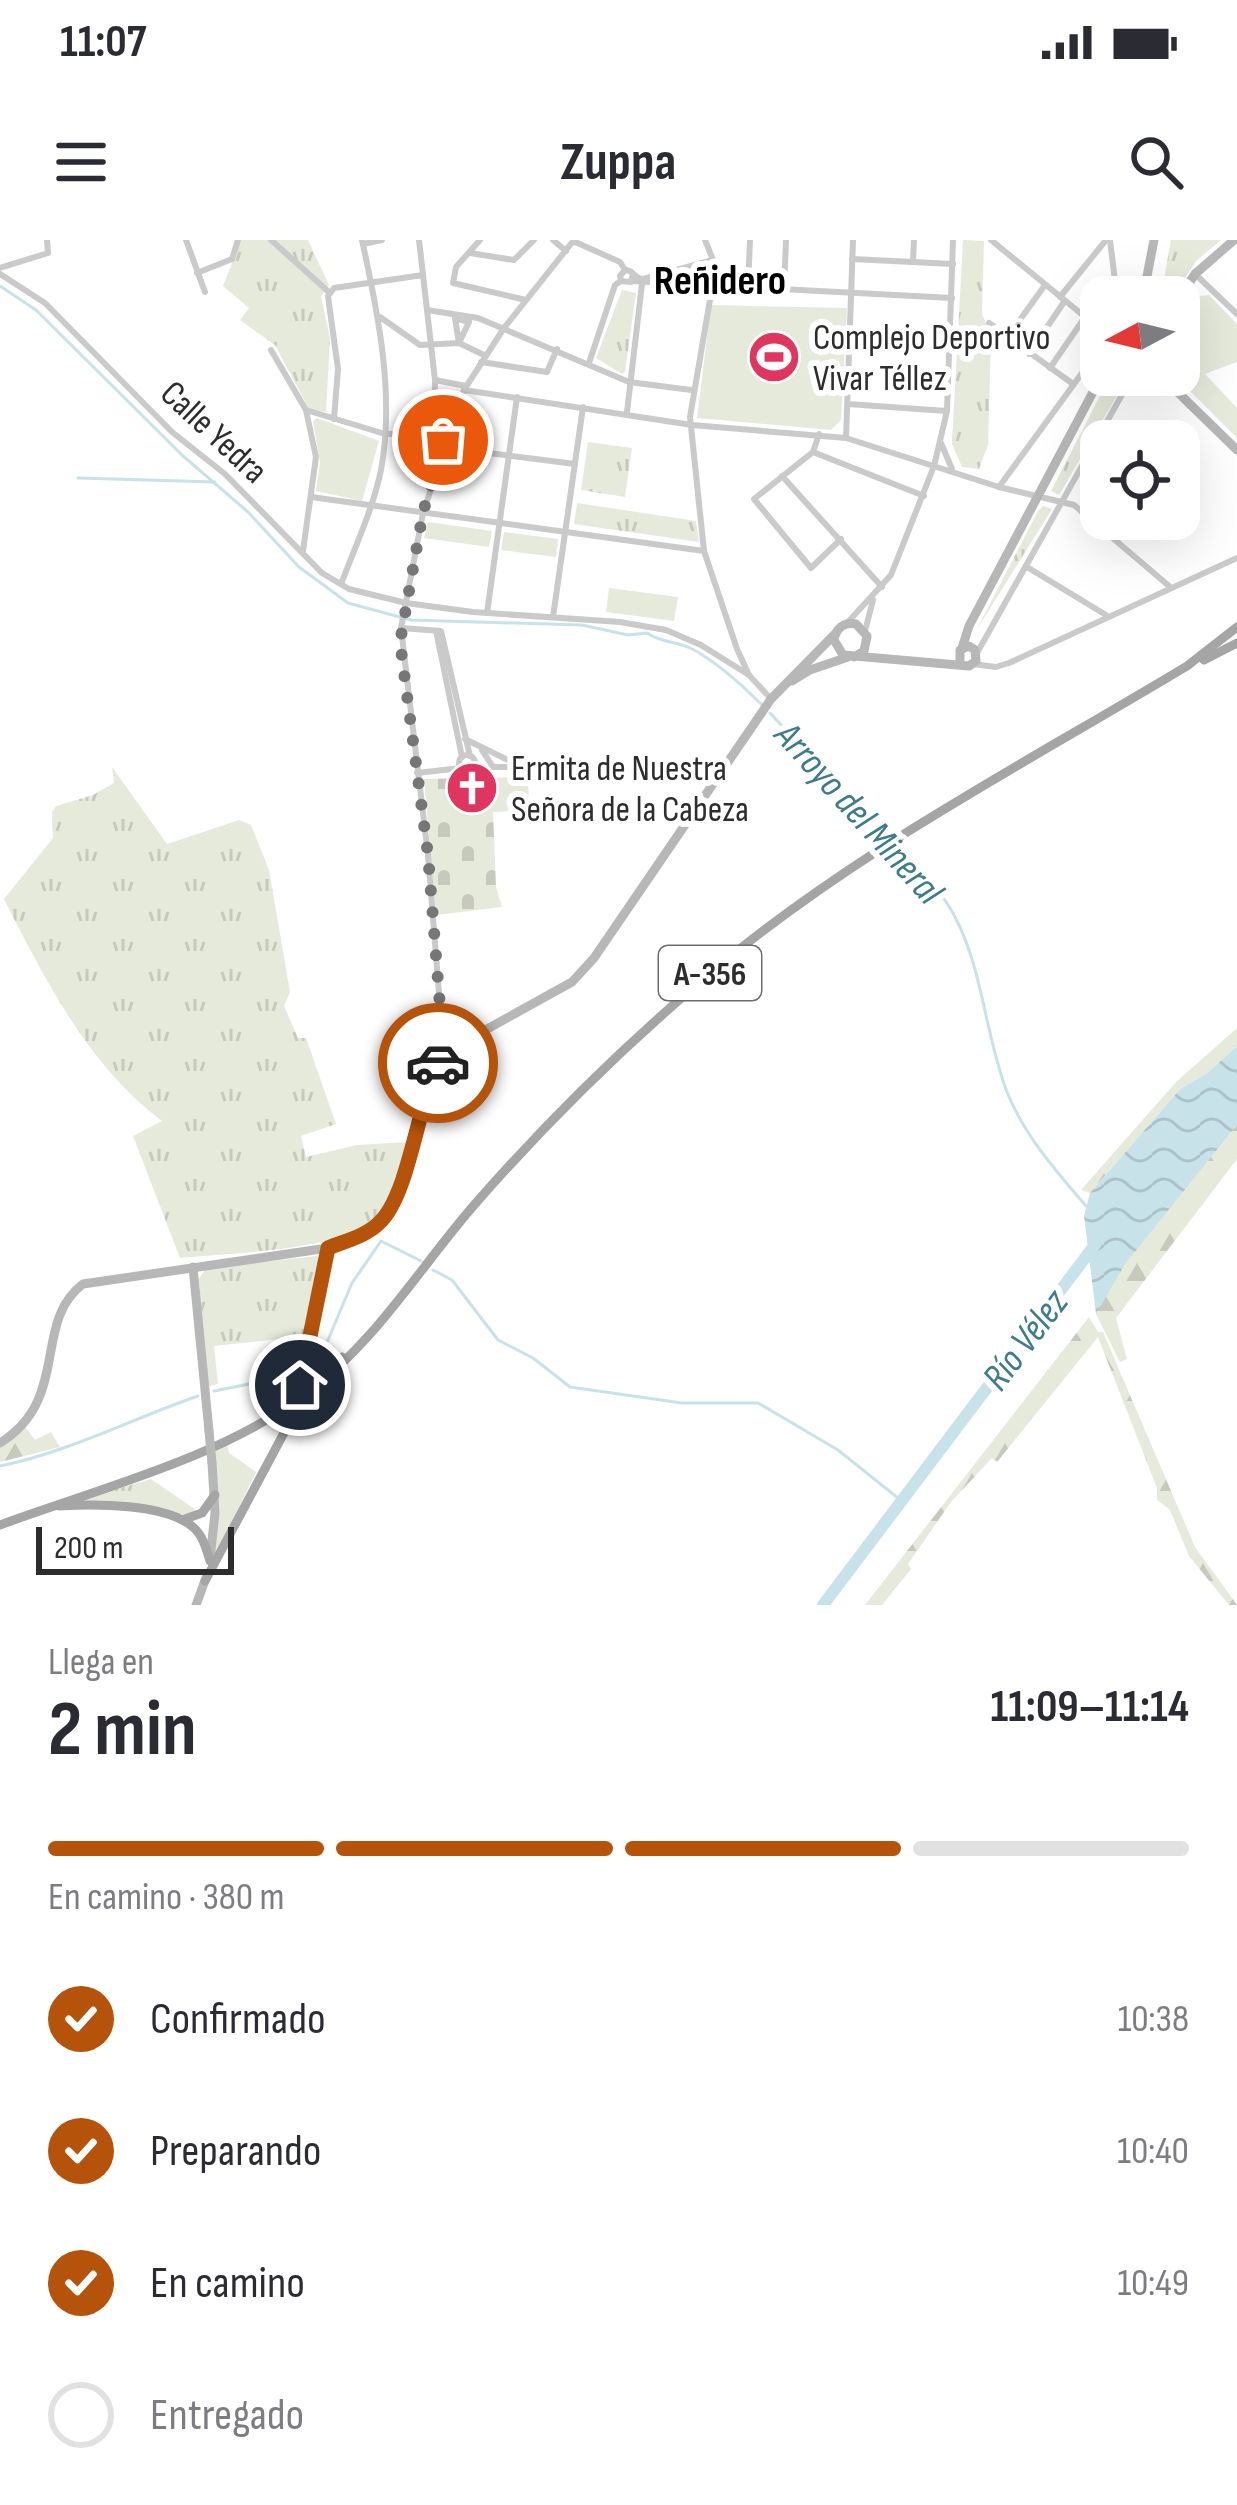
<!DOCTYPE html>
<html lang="es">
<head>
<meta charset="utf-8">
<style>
	:root { --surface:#fff; --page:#f2f2f3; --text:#2b2b33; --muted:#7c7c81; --line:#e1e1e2; --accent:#b45309 }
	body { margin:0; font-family:"Sofia Sans Condensed",sans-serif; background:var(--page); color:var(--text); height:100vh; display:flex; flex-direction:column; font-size:45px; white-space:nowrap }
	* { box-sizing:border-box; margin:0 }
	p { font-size:39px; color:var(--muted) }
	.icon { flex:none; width:66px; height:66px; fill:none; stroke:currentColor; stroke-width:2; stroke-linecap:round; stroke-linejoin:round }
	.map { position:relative; height:1365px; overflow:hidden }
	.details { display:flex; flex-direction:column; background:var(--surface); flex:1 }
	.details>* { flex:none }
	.needle { width:78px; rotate:263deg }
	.buttons { position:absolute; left:1080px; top:36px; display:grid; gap:24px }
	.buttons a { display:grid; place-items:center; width:120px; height:120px; border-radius:24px; background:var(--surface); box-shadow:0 12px 48px #0002; font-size:60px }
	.scale { position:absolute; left:36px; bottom:30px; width:198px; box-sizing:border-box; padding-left:12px; border:6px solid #2d2d2d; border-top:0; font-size:33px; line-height:42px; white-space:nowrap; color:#2d2d2d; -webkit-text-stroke:9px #fff; paint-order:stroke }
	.pin { position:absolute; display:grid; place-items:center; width:102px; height:102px; color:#fff; margin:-51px; border:6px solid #fff; border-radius:50%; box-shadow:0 3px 12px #0007 }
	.courier { position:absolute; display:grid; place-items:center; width:120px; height:120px; margin:-60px; border:9px solid #b45309; border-radius:50%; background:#fff; color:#222; box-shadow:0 3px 15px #0007 }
	.head em { font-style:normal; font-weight:700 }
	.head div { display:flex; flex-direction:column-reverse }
	.head { display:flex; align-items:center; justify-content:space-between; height:204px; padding:0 48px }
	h1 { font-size:78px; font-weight:700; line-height:90px }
	.bar { display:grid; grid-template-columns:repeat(4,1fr); gap:18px 12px; align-content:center; height:144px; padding:0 48px }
	.bar i { height:15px; border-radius:9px; background:var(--line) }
	.bar .selected { background:var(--accent) }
	.bar p { grid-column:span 4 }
	ol { padding:0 48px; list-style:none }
	li { display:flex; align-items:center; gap:36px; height:132px }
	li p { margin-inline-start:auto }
	li .icon { padding:12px; border-radius:50%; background:var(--accent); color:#fff; stroke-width:4 }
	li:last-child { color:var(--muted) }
	li i { width:66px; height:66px; border:6px solid var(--line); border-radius:50% }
	.status { display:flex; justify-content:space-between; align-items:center; height:84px; padding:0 60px; background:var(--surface); direction:ltr }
	.status svg { height:33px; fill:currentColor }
	header { display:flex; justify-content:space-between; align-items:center; height:156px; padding:0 48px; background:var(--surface); font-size:54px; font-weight:700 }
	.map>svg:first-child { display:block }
	.grass { fill:url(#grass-tufts) }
	.forest { fill:url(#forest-firs) }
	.cemetery { fill:url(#cemetery-stones) }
	.garden { fill:#e6eadb }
	.water { fill:url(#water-waves) }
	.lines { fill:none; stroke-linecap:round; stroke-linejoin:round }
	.stream { stroke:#c8e2ea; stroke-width:3 }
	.river { stroke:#c8e2ea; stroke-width:12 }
	.street { stroke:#cacaca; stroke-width:6 }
	.secondary { stroke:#b7b7b7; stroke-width:9 }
	.primary { stroke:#a5a5a5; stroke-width:9 }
	.secondary-bridge { stroke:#b7b7b7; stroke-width:9 }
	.done { stroke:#767676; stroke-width:12; stroke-dasharray:0 21.6 }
	.route { stroke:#b45309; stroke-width:15 }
	.labels { text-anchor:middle; stroke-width:12; stroke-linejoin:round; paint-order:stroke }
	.shield { fill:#fff; stroke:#6c6c6c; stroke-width:3 }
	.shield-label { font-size:33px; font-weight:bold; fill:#2d2d2d }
	.poi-label { font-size:36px; fill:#2d2d2d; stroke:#fff; text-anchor:start }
	.street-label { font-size:36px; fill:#2d2d2d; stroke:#fff }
	.water-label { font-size:39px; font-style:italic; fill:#3e7b8c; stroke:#fff }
	.quarter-label { font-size:42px; font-weight:bold; fill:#000; stroke:#fff }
</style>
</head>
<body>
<div class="status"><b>11:07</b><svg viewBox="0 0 49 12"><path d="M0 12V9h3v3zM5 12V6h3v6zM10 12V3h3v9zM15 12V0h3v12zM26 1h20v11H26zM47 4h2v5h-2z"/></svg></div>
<header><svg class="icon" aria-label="menu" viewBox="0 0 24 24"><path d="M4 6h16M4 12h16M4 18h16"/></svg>Zuppa<svg class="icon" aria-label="search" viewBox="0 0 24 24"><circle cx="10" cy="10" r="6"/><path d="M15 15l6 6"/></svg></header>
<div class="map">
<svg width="1237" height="1365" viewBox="0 0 1237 1365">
	<defs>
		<pattern id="grass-tufts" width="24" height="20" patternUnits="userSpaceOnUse" patternTransform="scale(3)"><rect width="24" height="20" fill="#e6eadb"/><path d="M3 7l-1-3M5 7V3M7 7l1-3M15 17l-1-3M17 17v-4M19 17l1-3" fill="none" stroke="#c6c9bc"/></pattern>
		<pattern id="forest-firs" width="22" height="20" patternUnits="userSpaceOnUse" patternTransform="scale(3)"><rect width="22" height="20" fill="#e6eadb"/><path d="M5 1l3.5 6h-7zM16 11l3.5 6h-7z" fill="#c6c9bc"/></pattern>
		<pattern id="cemetery-stones" width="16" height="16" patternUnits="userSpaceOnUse" patternTransform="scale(3)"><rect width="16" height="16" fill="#e6eadb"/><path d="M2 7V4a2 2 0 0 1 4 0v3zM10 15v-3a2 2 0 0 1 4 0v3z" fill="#c6c9bc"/></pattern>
		<pattern id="water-waves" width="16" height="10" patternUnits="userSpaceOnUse" patternTransform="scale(3)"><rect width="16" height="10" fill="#c8e2ea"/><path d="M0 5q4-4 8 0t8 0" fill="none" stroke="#acc2c9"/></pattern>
	</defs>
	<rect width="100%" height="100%" fill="#fff"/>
	<g class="grass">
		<path d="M 241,0 L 308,0 L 329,45 L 321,56 L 330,98 L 326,172 L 309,169 L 275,105 L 240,80 L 249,68 L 223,46 Z"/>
		<path d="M 963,0 L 984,1 L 982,74 L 991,96 L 988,205 L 979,229 L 962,227 L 952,204 Z"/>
		<path d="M 1171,0 L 1221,0 L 1196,21 L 1173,57 L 1161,57 Z"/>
		<path d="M 622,50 L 636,53 L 625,132 L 622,134 L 596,118 Z"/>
		<path d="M 1122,137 L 1126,140 L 1059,255 L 1051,251 L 1103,150 L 1113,139 Z"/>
		<path d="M 588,202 L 632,208 L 625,257 L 581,250 Z"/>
		<path d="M 577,263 L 696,281 L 699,302 L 574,284 Z"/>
		<path d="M 1043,266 L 1052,269 L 976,391 L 1038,271 Z"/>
		<path d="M 112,527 L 167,604 L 239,580 L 251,585 L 269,630 L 290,752 L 284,766 L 298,798 L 306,798 L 336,884 L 301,896 L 306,917 L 357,905 L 406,902 C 399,928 394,961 374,980 C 340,1011 227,1013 180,1018 L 133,896 L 162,881 C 88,826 45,739 4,659 L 53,598 L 52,572 L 56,566 L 93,555 L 114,543 Z"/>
		<path d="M 317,1016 L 322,1026 L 304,1118 L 278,1119 L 279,1099 L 214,1106 L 218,1144 L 207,1147 L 199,1039 L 206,1028 Z"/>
		<path d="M 151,1239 L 199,1272 L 187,1275 L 123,1263 L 73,1262 Z"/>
	</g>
	<g class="forest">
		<path d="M 1237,788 L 1237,806 L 1206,834 L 1181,848 L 1090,953 L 1081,950 L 1176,842 Z"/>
		<path d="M 1237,885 L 1237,919 L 1116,1078 L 1127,1119 L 1120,1122 L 1096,1074 L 1124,1024 Z"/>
		<path d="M 1089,1077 L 1098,1092 L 1103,1092 L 1195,1307 L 1237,1365 L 1229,1365 L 1189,1316 L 1170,1270 L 1157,1260 L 1157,1248 L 1098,1097 L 997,1222 L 992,1218 L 951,1262 L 908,1324 L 911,1329 L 882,1365 L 865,1365 Z"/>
		<path d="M 26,1188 L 35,1200 L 51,1192 L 60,1207 L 0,1222 L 0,1205 Z"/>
	</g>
	<path class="cemetery" d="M 528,537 L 529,570 L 493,572 L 496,647 L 502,667 L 436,675 L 424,539 Z"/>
	<g class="garden">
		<path d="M 1209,55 L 1237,84 L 1237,122 L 1205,134 L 1237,168 L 1237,198 L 1174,135 L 1179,135 L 1179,78 L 1191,57 Z"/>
		<path d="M 711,65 L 847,68 L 841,180 L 831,190 L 697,178 Z"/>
		<path d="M 317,178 L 379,201 L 362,261 L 316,251 L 320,222 L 313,181 Z"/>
		<path d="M 428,282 L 492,291 L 489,307 L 424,298 Z"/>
		<path d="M 504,292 L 558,299 L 556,317 L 501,310 Z"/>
		<path d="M 609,348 L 678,357 L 674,381 L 606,372 Z"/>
		<path d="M 227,1204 L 229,1213 L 256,1232 L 214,1319 L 214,1209 Z"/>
	</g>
	<path class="water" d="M 1237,806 L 1237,885 L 1125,1024 L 1096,1074 L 1084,976 L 1090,953 L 1181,848 L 1206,834 Z"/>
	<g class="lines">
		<g class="stream">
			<path d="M 0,46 L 36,70 L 182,215 L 248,272 L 299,327 L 348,363 L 411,380 L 582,385 L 628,395 L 647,393 C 661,403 677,401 692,409 C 717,422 741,444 761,464"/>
			<path d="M 78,238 L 215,242"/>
			<path d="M 770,473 L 887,599"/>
			<path d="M 894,606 C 916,627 940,648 954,675 C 983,729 985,795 1007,852 C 1024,895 1056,931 1086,966"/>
			<path d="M 433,1030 L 452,1040 L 498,1100 L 533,1118 L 570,1147 L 682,1163 L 758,1163 L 838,1210 L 903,1262"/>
			<path d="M 322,1114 L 352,1043 L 381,1001 L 421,1021"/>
			<path d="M 214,1151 L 299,1134"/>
			<path d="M 0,1226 C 66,1213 134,1178 198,1156"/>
		</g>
		<path class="river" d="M 823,1365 L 1097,1002"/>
		<g class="street">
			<path d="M 186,0 L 205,52"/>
			<path d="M 271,0 L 330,53"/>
			<path d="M 419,0 L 435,140 L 434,229"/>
			<path d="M 480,0 L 456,27 L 453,43 L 526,60"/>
			<path d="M 553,0 L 566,11"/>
			<path d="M 705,0 L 713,20 L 712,48 L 690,177 L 704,311 L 737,409 L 749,435 L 771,459"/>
			<path d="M 991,0 L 1101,90"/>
			<path d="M 1110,0 L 1117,57"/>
			<path d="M 573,1 L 620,22 L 625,30"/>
			<path d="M 363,4 L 382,0"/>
			<path d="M 470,13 L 514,20 L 534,0"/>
			<path d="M 852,19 L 953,24"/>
			<path d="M 913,21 L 914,0"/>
			<path d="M 0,28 L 48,13 L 47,0"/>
			<path d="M 197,33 L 232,19 L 238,0"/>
			<path d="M 0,34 L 45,63 L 172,192 L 225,234 L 322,333 L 349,349 L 406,363 L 473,372 L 620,382 L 666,390 L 701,405 L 749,435"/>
			<path d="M 633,34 L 631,42 L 621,41 L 620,36 L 625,30 C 633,29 634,39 643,39 L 713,20"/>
			<path d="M 1195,34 L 1237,74"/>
			<path d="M 632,41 L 952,58"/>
			<path d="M 748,49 L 750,0"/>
			<path d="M 784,50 L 786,0"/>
			<path d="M 1060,57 L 1106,0"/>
			<path d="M 427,70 L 478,78 L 629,142 L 691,150"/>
			<path d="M 380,77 L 420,105 L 459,103 L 484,115"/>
			<path d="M 455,78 L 469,82 L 459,103 Z"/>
			<path d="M 989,83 L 1073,144"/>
			<path d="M 849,90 L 950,95"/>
			<path d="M 1007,98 L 1045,45"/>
			<path d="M 271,110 L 306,170 L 316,217 L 303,311"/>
			<path d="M 1029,114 L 1064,62"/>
			<path d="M 481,122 L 547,132 L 557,109"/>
			<path d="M 589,123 L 615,45 L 621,41"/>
			<path d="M 1050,128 L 1085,77"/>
			<path d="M 435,140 L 466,146"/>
			<path d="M 464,150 L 692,185 L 846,198 L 999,247 L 1074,265 L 1169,346"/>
			<path d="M 848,164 L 946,171"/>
			<path d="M 306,170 L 385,194 L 435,193"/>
			<path d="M 627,172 L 642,44"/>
			<path d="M 334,179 L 338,129 L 328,56 L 334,48 L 423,35"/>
			<path d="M 819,194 L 813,212 L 924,256"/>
			<path d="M 846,198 L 853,0"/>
			<path d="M 941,203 L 952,229"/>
			<path d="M 442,207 L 575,224"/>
			<path d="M 813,212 L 754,259 L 811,328 L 841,299"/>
			<path d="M 782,236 L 882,347"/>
			<path d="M 999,247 L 1101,107"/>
			<path d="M 311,257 L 704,311"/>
			<path d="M 1027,327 L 1106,375"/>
			<path d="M 341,344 C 355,307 373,269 381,230 C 395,155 378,73 362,0"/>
			<path d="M 487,373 L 517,157"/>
			<path d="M 553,377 L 583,167"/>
			<path d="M 848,382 L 891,335 L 934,226 L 947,171 L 953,0"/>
			<path d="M 401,388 L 441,391 L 470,516"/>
			<path d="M 436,391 L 462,517"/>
			<path d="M 865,391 L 873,360"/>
			<path d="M 977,413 L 1133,135"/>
			<path d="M 973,424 L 996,427 L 1009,423 L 1237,318"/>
			<path d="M 465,499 L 512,522 L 516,527 L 493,527 L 482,510"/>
			<circle cx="467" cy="523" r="8"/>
			<path d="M 417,533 L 461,528"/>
			<path d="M 438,825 L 440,766 L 428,615 L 401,388 L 423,273 L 464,150 L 504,88 L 574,0"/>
		</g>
		<g class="secondary">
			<path d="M 1143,57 L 1154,0"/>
			<path d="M 1179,59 L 1195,34 L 1234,0"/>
			<path d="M 1160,135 L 1237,210"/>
			<path d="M 962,408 L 969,386 L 1102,135"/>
			<path d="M 854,417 L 864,411 L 867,396 L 856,384 C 844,382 836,388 834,400 L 843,415 L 969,426 L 976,421 L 975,410 L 969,406 L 960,410 L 960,423"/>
			<path d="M 792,441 L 810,430 L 848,417"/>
			<path d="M 193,1027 L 209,1191"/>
			<path d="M 0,1203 C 71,1159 32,1082 83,1044 L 328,1008 L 371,989 L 383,979 L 394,959 L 426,851 L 438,825 L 460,804 L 572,742 L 594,718 L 771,459 L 836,393"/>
			<path d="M 210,1319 L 215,1273 L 212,1223"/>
			<path d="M 196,1365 L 207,1335"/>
		</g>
		<g class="primary">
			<path d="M 1204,420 L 1237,403"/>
			<path d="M 310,1107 L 319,1122 L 332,1124 L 342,1117"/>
			<path d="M 293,1160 L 303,1134 L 328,1008"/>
			<path d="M 59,1266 C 94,1264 165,1263 193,1287 C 203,1296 206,1308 210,1321"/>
			<path d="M 182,1280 L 202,1273 L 215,1255"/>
			<path d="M 0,1285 C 100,1248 222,1218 307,1153 C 376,1102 420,1027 475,964 C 545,884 620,810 701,741 C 847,615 1023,525 1187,426 L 1237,387"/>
			<path d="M 205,1341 L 301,1161"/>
		</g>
		<path class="secondary-bridge" d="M 209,1191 L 212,1223"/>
	</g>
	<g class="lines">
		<path class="done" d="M 438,823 L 440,766 L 428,615 L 400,402 L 423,272 L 434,236 L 435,196 L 443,200"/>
		<path class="route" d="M 300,1145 L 328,1008 C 345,1001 366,996 379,983 C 409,956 418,863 438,823"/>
	</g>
	<defs>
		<g id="stadium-disc" transform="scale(2.7)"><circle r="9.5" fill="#df355e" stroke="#fff"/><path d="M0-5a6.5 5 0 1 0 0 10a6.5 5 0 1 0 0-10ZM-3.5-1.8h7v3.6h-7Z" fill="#fff"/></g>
		<g id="church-disc" transform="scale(2.7)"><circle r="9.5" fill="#df355e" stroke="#fff"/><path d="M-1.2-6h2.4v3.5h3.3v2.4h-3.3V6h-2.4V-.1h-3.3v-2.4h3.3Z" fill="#fff"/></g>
	</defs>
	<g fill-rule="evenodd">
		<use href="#stadium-disc" x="774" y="117"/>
		<use href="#church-disc" x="472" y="548"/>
	</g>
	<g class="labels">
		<rect class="shield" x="659" y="706" width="102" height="54" rx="9"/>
		<g class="shield-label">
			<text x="710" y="745">A-356</text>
		</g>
		<g class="poi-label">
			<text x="813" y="109">Complejo Deportivo<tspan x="813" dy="41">Vivar Téllez</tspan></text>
			<text x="511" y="540">Ermita de Nuestra<tspan x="511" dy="41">Señora de la Cabeza</tspan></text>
		</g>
		<g class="street-label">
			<text transform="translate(215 191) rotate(43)" y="13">Calle Yedra</text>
		</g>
		<g class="water-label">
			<text transform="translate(860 572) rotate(48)" y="14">Arroyo del Mineral</text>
			<text transform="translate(1024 1099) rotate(-53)" y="14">Río Vélez</text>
		</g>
		<g class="quarter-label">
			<text x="720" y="54">Reñidero</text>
		</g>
	</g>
</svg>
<div class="buttons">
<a><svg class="needle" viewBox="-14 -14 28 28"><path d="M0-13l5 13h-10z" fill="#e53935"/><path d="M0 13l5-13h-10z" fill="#7c7c81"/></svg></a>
<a><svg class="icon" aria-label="locate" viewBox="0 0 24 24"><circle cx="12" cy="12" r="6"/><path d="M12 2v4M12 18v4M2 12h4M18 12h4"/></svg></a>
</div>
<div class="scale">200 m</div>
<div class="pin" style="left:443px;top:200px;background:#ea580c"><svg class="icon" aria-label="bag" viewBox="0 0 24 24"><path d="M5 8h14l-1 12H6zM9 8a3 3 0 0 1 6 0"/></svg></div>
<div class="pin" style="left:300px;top:1145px;background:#1f2937"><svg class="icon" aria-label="home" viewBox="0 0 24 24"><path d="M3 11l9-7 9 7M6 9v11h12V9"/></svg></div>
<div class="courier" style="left:438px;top:823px"><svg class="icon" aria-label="car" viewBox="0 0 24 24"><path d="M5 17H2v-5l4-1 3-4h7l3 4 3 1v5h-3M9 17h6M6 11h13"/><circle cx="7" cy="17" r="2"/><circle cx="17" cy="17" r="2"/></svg></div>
</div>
<section class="details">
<div class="head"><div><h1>2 min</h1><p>Llega en</p></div><em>11:09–11:14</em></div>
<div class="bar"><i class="selected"></i><i class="selected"></i><i class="selected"></i><i></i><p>En camino · 380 m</p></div>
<ol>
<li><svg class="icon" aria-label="check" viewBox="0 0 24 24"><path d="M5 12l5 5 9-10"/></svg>Confirmado<p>10:38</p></li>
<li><svg class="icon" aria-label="check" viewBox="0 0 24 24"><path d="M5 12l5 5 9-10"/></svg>Preparando<p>10:40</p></li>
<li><svg class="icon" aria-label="check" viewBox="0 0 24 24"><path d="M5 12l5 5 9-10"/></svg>En camino<p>10:49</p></li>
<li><i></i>Entregado</li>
</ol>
</section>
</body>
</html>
